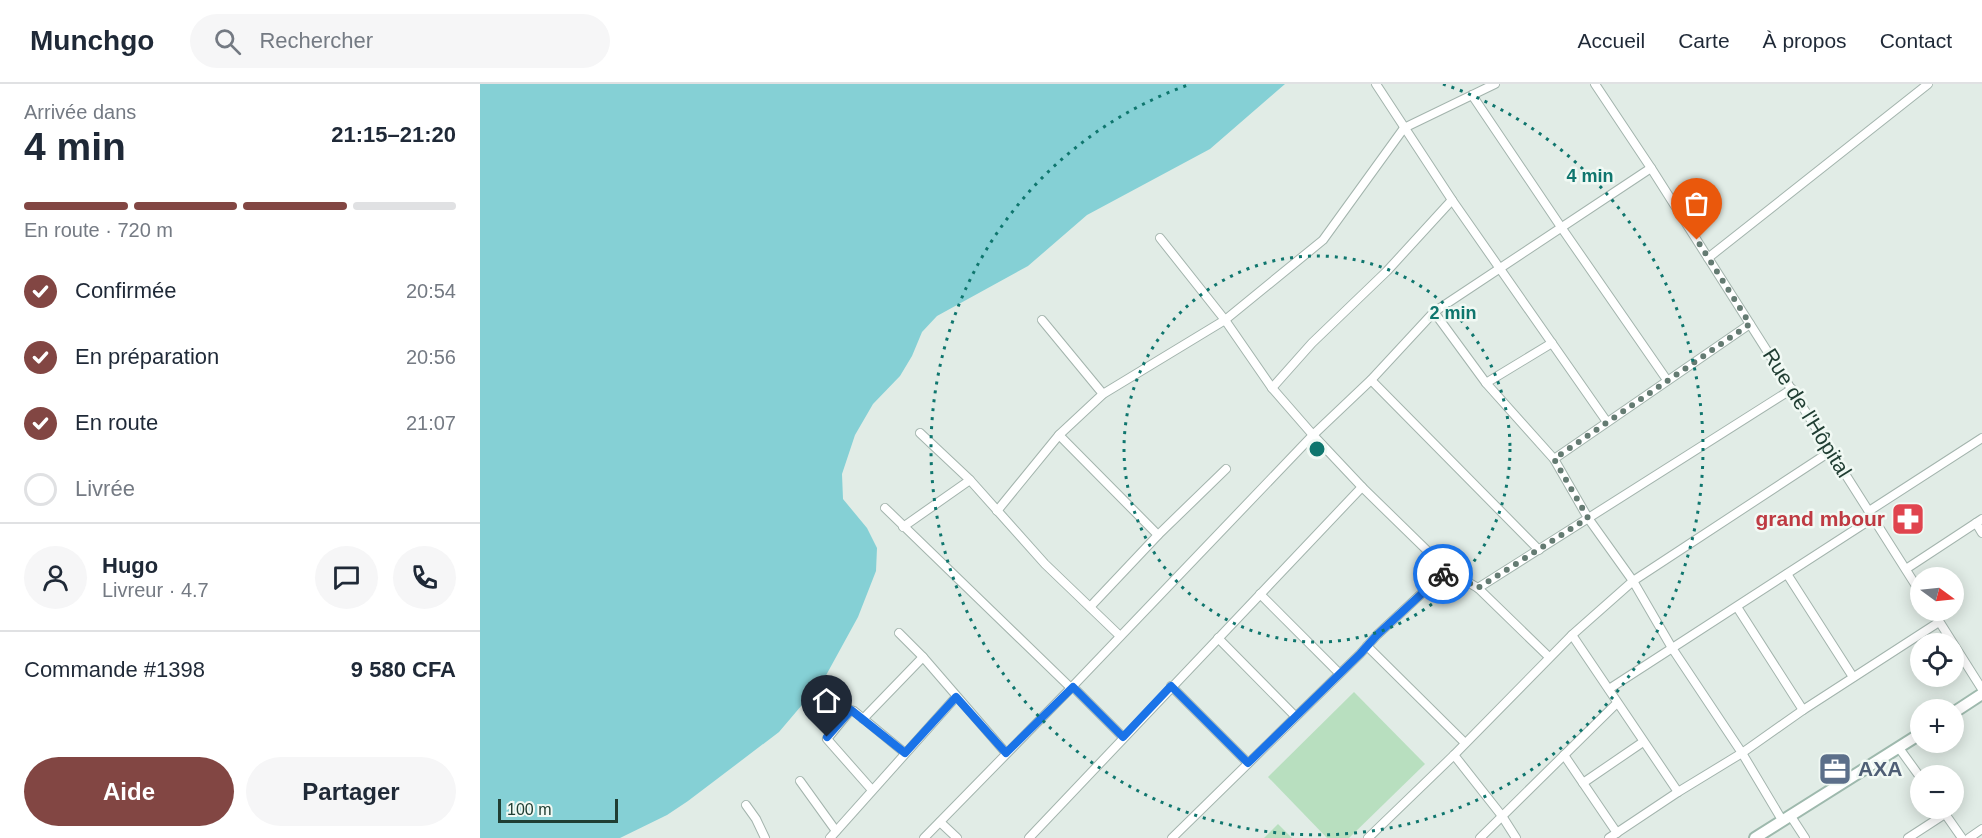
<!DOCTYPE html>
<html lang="fr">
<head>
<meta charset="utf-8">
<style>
	:root { --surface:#fff; --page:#f6f6f7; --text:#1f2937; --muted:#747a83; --line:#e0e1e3; --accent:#824643 }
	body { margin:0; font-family:Helvetica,sans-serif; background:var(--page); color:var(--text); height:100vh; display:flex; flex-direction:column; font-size:22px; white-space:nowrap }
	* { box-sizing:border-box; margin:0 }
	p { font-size:20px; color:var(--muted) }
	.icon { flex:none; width:33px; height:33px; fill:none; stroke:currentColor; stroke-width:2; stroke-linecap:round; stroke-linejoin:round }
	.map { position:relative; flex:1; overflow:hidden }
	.sheet { display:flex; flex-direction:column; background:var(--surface); width:480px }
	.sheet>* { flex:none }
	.needle { width:39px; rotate:105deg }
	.tools { position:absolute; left:1430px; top:483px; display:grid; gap:12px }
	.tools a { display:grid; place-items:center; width:54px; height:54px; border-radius:50%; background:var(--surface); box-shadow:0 3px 15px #0003; font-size:30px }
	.scale { position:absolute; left:18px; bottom:15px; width:120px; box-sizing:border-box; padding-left:6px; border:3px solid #203e33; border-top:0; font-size:16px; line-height:21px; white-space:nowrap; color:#203e33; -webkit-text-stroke:4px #f1f9f4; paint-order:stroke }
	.pin { position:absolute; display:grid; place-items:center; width:51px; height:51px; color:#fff; margin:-62px -26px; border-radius:50% 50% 50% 0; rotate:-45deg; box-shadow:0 0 6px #0007 }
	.pin .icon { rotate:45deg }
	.courier { position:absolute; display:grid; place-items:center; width:60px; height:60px; margin:-30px; border:4px solid #1a73e8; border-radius:50%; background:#fff; color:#222; box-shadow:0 2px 8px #0007 }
	.head em { font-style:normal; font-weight:700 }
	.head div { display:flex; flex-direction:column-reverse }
	.head { display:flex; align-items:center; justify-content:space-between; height:102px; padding:0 24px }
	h1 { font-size:39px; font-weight:700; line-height:45px }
	.bar { display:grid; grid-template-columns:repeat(4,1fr); gap:9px 6px; align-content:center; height:72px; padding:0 24px }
	.bar i { height:8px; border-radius:4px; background:var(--line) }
	.bar .current { background:var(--accent) }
	.bar p { grid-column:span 4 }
	.line { display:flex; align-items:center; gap:15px; padding:0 24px; border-top:2px solid var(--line) }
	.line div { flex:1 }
	.round { display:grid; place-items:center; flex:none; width:63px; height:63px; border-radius:32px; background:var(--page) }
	ol { padding:0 24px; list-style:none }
	li { display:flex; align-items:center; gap:18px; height:66px }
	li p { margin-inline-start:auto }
	li .icon { padding:6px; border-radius:50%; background:var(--accent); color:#fff; stroke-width:4 }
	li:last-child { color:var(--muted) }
	li i { width:33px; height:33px; border:3px solid var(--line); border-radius:50% }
	.action { display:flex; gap:12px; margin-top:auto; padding:12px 24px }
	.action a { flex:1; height:69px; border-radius:36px; background:var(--accent); color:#fff; font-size:24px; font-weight:700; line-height:69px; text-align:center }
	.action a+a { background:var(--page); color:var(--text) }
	header { display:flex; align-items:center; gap:36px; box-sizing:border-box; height:84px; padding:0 30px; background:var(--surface); border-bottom:2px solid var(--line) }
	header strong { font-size:28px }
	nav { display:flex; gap:33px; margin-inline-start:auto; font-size:21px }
	.search { width:420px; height:54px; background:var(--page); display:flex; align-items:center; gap:15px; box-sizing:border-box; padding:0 21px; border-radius:33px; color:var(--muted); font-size:22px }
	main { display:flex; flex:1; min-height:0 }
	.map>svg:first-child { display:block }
	.green { fill:#b8dfbf }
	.water { fill:#85d0d5 }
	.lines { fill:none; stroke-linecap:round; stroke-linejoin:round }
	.street-casing { stroke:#a3b4ad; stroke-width:10 }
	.secondary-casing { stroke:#9eb9ad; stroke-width:14 }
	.street { stroke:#fff; stroke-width:8 }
	.secondary { stroke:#fff; stroke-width:10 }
	.done { stroke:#647b72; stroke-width:6; stroke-dasharray:0 10.8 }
	.route { stroke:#1a73e8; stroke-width:8 }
	.ring { fill:none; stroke:#0f766e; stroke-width:3; stroke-dasharray:3 6 }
	.labels { text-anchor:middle; stroke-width:5; stroke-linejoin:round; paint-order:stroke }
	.street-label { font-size:21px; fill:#203e33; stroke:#f1f9f4 }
	.health-label { font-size:21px; font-weight:bold; fill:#be3a42; stroke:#f1f9f4; text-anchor:end }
	.service-label { font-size:21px; font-weight:bold; fill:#4e5e75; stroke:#f1f9f4; text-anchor:start }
	.centre { fill:#0f766e; stroke:#f1f9f4; stroke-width:3 }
	.ring-label { font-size:18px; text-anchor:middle; font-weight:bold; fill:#0f766e; stroke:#f1f9f4; stroke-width:5; stroke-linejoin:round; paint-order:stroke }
</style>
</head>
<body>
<header>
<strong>Munchgo</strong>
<div class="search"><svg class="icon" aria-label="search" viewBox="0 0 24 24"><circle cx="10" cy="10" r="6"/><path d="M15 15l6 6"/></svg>Rechercher</div>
<nav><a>Accueil</a><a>Carte</a><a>À propos</a><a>Contact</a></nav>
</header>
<main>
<section class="sheet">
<div class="head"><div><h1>4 min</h1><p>Arrivée dans</p></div><em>21:15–21:20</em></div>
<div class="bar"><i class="current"></i><i class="current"></i><i class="current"></i><i></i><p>En route · 720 m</p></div>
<ol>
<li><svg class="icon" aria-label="check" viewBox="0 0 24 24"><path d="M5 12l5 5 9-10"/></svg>Confirmée<p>20:54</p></li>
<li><svg class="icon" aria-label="check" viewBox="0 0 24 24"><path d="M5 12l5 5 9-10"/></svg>En préparation<p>20:56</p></li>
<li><svg class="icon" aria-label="check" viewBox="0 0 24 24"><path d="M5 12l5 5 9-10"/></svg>En route<p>21:07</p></li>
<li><i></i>Livrée</li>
</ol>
<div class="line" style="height:108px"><a class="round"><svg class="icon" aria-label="person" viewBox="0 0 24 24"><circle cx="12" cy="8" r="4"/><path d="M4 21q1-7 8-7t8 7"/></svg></a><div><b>Hugo</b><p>Livreur · 4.7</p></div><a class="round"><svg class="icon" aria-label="chat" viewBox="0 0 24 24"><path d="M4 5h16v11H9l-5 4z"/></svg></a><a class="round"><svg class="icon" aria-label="phone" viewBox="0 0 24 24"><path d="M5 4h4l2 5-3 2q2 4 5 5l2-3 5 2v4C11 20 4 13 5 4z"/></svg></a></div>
<div class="line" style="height:78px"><div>Commande #1398</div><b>9 580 CFA</b></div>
<div class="action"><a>Aide</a><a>Partager</a></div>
</section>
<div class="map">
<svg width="1502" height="754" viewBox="0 0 1502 754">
	<rect width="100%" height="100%" fill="#e1ece6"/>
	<g class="green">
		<path d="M 874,608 L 945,680 L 869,754 L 847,754 L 788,693 Z"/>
		<path d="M 798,740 L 812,754 L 784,754 Z"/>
	</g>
	<path class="water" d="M 0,0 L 805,0 L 730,65 L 607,131 L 548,182 L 457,232 L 442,248 L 432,272 L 420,292 L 393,320 L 375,351 L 362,390 L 363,415 L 387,444 L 397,464 L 396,487 L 378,533 L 344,595 L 299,648 L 208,717 L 187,731 L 140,754 L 0,754 Z"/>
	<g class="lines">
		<g class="street-casing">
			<g id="street">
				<path d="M 896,0 L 972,116 L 1127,338"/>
				<path d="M 1115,0 L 1171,84 L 1440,508"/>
				<path d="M 992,11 L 1081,143 L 1187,296"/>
				<path d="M 680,154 L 745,236 L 792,304 L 833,351 L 882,403 L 967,486 L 998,504 L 1069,573"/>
				<path d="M 1228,174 L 1448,0"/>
				<path d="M 954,228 L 1006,299 L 1074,375 L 1108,434 L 1153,497 L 1192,564 L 1262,669 L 1302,736"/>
				<path d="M 562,236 L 623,310"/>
				<path d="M 891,296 L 1059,466"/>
				<path d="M 1006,299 L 1072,259"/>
				<path d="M 792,304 L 832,259 L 907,187 L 972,116"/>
				<path d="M 440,349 L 490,396 L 565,480 L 640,552"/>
				<path d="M 579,351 L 678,451"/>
				<path d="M 1074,375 L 1270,240"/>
				<path d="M 405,424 L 591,604"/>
				<path d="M 517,427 L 579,351 L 623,310 L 745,236 L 843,156 L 924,44 L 1015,0"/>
				<path d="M 1389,427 L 1502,354"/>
				<path d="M 1496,439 L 1502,449"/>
				<path d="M 423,443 L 490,396"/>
				<path d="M 1426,485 L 1502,435"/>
				<path d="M 1307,490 L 1373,593"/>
				<path d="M 998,504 L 1312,305"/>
				<path d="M 780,510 L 859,589"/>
				<path d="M 610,523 L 678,451 L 746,385"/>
				<path d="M 1257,523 L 1323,626"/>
				<path d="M 1452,526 L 1502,605"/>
				<path d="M 419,549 L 443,573 L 526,669"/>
				<path d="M 1092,551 L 1198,708"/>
				<path d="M 738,554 L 815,632"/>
				<path d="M 887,562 L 985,659"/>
				<path d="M 691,602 L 768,679"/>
				<path d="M 593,603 L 643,653"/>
				<path d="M 1129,605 L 1393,434"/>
				<path d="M 383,635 L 443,573"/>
				<path d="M 1419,664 L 1440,693"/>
				<path d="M 974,671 L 1022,732 L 1036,754"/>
				<path d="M 1084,671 L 1137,749"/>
				<path d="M 320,697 L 356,747"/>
				<path d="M 1103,699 L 1163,658"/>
				<path d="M 392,706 L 347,655 L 369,628 L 371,626 L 374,627 L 425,669"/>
				<path d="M 266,721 L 276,735 L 285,754"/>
				<path d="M 1461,724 L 1482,754"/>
				<path d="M 1310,731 L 1325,754"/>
				<path d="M 460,738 L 477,754"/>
				<path d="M 350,754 L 476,613"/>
				<path d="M 444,754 L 591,604 L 833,351 L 891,296 L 954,228 L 1171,84"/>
				<path d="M 549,754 L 882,403"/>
				<path d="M 692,754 L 880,570 L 897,551 L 967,486"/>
				<path d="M 888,754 L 974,671 L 1092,551 L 1153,497 L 1351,367"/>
				<path d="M 1000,754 L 1137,619"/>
				<path d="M 1129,754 L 1198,708 L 1262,669 L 1323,626 L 1459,538"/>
				<path d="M 1428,754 L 1465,730"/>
				<path d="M 1489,754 L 1502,745"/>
			</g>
		</g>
		<g class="secondary-casing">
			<g id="secondary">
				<path d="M 1473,629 L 1502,610"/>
				<path d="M 1275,754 L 1440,650"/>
			</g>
		</g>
		<use href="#street" class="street"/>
		<use href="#secondary" class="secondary"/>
	</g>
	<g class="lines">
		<path class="done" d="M 963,490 L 967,486 L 998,504 L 1108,434 L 1074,375 L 1270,240 L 1217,156"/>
		<path class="route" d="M 347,653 L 371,626 L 425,669 L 476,613 L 526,669 L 593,603 L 643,653 L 691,602 L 768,679 L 880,570 L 897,551 L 963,490"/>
	</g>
	<g class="ring">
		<circle cx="837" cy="365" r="193"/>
		<path d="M963 0A386 386 0 1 1 711 0"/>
	</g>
	<defs>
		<g id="pharmacy-square" transform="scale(1.725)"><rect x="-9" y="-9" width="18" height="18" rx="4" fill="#e0444e" stroke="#f1f9f4"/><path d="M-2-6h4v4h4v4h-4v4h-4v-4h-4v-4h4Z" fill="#fff"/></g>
		<g id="office-square" transform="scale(1.725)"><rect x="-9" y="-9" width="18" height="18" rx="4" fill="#5c6f8a" stroke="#f1f9f4"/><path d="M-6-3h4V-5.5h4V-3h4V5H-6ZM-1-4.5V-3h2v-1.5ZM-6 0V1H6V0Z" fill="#fff"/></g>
	</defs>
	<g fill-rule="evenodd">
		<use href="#pharmacy-square" x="1428" y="435"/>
		<use href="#office-square" x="1355" y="685"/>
	</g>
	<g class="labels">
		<g class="street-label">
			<text transform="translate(1327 329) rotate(58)" y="7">Rue de l'Hôpital</text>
		</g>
		<g class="health-label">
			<text x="1405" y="442">grand mbour</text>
		</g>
		<g class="service-label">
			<text x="1378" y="692">AXA</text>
		</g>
	</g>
	<circle cx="837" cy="365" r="9" class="centre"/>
	<g class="ring-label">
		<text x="1110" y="98">4 min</text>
		<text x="973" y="235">2 min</text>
	</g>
</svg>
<div class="tools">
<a><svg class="needle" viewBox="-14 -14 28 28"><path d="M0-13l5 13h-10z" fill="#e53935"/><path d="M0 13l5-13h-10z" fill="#747a83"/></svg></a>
<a><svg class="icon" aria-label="locate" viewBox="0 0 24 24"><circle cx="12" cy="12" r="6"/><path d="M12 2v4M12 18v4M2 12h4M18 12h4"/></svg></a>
<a>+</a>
<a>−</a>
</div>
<div class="scale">100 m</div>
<div class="pin" style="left:1217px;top:156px;background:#ea580c"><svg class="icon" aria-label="bag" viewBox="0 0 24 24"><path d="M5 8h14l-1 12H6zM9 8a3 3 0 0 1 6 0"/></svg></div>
<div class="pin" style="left:347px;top:653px;background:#1f2937"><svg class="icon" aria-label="home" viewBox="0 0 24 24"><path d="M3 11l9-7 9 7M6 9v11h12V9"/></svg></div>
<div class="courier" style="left:963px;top:490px"><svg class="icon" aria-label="bike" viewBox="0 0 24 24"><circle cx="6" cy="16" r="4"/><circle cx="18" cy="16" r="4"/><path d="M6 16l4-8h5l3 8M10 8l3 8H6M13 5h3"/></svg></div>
</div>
</main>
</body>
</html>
